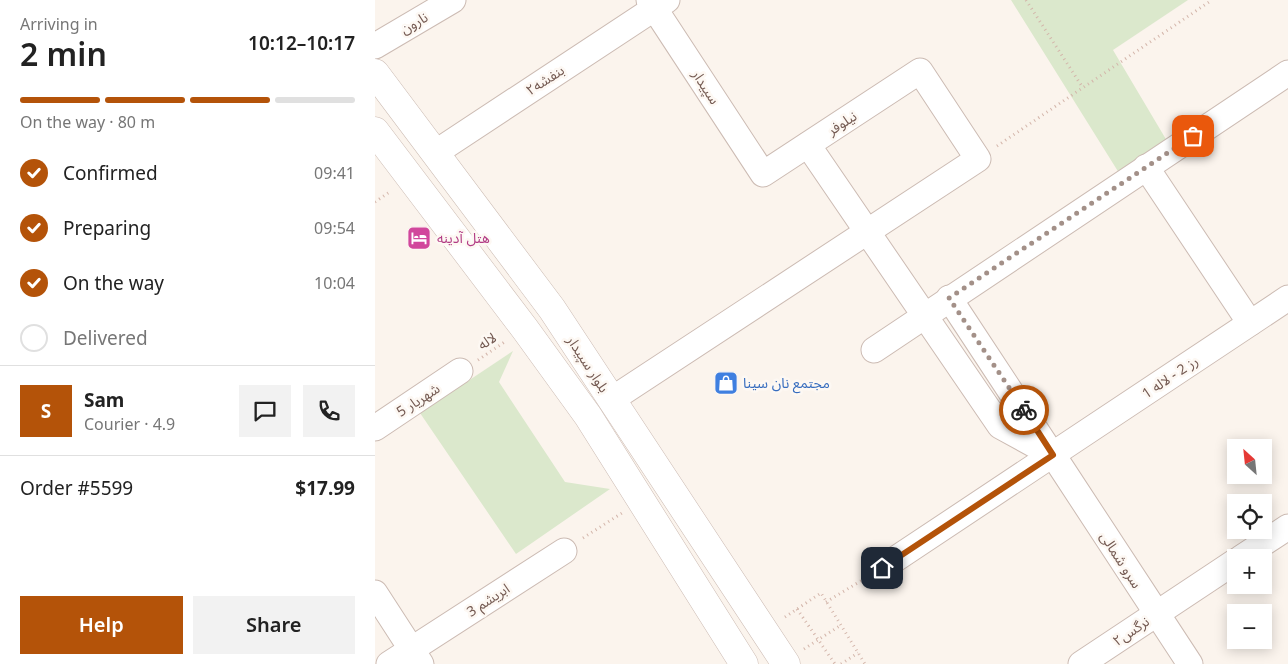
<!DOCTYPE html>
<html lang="en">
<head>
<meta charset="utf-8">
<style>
	:root { --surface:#fff; --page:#f2f2f2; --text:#222; --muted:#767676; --line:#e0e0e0; --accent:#b45309 }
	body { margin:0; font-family:"Noto Sans","Noto Sans Arabic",sans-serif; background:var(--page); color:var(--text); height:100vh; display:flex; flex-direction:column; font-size:19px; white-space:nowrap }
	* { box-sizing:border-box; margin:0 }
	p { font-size:16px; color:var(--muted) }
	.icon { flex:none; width:28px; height:28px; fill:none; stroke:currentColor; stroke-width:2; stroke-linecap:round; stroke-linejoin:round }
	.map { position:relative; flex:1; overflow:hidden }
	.panel { display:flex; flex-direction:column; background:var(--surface); width:375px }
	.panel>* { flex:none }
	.needle { width:32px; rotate:333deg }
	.controls { position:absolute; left:852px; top:439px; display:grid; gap:10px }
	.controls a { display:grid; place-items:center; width:45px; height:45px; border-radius:0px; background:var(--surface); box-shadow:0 2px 12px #0003; font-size:25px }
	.pin { position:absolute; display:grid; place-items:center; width:42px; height:42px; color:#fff; margin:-21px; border-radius:10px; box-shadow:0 2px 8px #0006 }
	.courier { position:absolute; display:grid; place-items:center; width:50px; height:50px; margin:-25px; border:4px solid #b45309; border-radius:50%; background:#fff; color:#222; box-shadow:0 1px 6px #0007 }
	.overview em { font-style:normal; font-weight:600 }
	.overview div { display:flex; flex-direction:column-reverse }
	.overview { display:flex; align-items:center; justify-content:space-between; height:85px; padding:0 20px }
	h1 { font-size:32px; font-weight:600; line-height:38px }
	.bar { display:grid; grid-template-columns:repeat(4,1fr); gap:8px 5px; align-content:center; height:60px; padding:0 20px }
	.bar i { height:6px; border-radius:4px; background:var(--line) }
	.bar .current { background:var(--accent) }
	.bar p { grid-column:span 4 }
	.line { display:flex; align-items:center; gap:12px; padding:0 20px; border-top:1px solid var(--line) }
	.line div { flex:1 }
	.round { display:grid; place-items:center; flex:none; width:52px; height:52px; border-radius:0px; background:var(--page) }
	ol { padding:0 20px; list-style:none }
	li { display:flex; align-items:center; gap:15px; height:55px }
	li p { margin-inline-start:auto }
	li .icon { padding:5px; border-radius:50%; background:var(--accent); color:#fff; stroke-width:4 }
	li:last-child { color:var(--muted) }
	li i { width:28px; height:28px; border:2px solid var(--line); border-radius:50% }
	.button { display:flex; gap:10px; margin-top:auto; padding:10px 20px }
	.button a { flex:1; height:58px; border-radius:0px; background:var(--accent); color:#fff; font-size:20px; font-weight:600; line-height:58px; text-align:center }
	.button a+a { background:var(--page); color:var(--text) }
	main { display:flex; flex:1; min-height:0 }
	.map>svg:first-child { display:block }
	.green { fill:#dbe8cc }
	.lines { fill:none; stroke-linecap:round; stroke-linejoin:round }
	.minor-casing { stroke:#ccbbb3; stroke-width:27 }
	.tertiary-casing { stroke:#ccbbb3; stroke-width:29 }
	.path { stroke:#d3b5aa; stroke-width:3; stroke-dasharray:1 4; stroke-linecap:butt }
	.minor { stroke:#fff; stroke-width:25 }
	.tertiary { stroke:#fff; stroke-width:28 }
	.done { stroke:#a39088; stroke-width:5; stroke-dasharray:0 9 }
	.route { stroke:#b45309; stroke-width:6 }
	.labels { text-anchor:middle; stroke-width:5; stroke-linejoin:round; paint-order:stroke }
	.street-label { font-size:14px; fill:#745a52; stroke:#fdf8f3 }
	.hotel-label { font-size:14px; fill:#b23c85; stroke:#fdf8f3; text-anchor:start }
	.shop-label { font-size:14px; fill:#366cbe; stroke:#fdf8f3; text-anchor:start }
</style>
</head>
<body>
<main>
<section class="panel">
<div class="overview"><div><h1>2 min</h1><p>Arriving in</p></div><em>10:12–10:17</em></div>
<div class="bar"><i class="current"></i><i class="current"></i><i class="current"></i><i></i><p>On the way · 80 m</p></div>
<ol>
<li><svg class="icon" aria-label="check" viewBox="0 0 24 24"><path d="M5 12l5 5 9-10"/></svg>Confirmed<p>09:41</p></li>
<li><svg class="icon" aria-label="check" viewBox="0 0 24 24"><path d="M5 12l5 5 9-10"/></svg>Preparing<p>09:54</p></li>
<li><svg class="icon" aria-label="check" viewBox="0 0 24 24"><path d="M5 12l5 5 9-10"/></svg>On the way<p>10:04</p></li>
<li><i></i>Delivered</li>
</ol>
<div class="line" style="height:90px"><b class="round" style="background:var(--accent);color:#fff">S</b><div><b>Sam</b><p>Courier · 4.9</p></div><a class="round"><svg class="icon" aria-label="chat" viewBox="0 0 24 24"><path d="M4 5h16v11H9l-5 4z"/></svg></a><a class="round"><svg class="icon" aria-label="phone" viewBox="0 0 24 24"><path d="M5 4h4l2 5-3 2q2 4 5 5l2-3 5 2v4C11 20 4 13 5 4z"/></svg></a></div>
<div class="line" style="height:65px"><div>Order #5599</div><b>$17.99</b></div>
<div class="button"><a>Help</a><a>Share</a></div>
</section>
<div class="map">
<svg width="913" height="664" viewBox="0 0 913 664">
	<rect width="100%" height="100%" fill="#fbf4ed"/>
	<g class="green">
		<path d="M 636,0 L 813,0 L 738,50 L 792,141 L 744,173 Z"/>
		<path d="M 138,351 L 124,382 L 190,482 L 235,489 L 141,554 L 45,413 Z"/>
	</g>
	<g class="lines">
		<g class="minor-casing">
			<g id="minor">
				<path d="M 0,46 L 78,0"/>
				<path d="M 433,145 L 625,426 L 678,455 L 815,664"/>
				<path d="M 60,153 L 292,0"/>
				<path d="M 771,167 L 875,323"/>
				<path d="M 574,298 L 676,453"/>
				<path d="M 499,350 L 913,73"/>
				<path d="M 236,400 L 603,159 L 545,71 L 388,174 L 274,0"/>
				<path d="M 0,428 L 85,371"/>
				<path d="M 866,558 L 913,527"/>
				<path d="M 507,568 L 913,298"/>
				<path d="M 0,593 L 46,664"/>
				<path d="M 14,664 L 189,551"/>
				<path d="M 706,664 L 861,561"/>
			</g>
		</g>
		<g class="tertiary-casing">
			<g id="tertiary">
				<path d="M 0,73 L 177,309 L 411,664"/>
				<path d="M 0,131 L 150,329 L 213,416 L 369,664"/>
			</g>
		</g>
		<g class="path">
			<path d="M 651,0 L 708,88"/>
			<path d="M 622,146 L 837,0"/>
			<path d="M 0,202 L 16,191"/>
			<path d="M 103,360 L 131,341"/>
			<path d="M 208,538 L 247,513"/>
			<path d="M 451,602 L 489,579"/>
			<path d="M 422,609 L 460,664"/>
			<path d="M 410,617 L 446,593 L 490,664"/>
			<path d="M 429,649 L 466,625"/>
			<path d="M 466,664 L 483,653"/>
		</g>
		<use href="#minor" class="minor"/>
		<use href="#tertiary" class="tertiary"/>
	</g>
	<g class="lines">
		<path class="done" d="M 649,410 L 574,298 L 818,136"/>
		<path class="route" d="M 507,568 L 678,455 L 649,410"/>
	</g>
	<defs>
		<g id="hotel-square" transform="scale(1.25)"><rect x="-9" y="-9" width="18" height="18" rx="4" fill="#d1479c" stroke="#fdf8f3"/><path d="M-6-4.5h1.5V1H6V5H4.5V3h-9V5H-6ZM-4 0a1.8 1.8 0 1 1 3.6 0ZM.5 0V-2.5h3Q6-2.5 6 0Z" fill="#fff"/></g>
		<g id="shop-square" transform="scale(1.25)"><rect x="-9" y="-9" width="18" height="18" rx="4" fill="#3f7fe0" stroke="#fdf8f3"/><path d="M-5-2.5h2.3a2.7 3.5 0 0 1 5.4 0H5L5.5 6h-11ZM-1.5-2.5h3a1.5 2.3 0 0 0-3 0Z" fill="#fff"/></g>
	</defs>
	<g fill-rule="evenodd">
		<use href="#hotel-square" x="44" y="238"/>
		<use href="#shop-square" x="351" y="383"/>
	</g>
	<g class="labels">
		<g class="street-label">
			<text transform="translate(39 23) rotate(-30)" y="5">نارون</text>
			<text transform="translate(170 80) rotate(-33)" y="5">بنفشه۲</text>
			<text transform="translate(331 87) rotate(57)" y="5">سپیدار</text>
			<text transform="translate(467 123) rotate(-33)" y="5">نیلوفر</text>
			<text transform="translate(112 341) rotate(-33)" y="5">لاله</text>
			<text transform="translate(213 364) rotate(57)" y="5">بلوار سپیدار</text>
			<text transform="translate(795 377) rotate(-34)" y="5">رز 2 - لاله 1</text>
			<text transform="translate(43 400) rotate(-33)" y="5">شهریار 5</text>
			<text transform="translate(746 560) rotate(57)" y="5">سرو شمالی</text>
			<text transform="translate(113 600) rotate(-33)" y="5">ابریشم 3</text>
			<text transform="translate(756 631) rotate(-34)" y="5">نرگس۲</text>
		</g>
		<g class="hotel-label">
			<text x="62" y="243">هتل آدینه</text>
		</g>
		<g class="shop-label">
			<text x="368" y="388">مجتمع نان سینا</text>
		</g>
	</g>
</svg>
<div class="controls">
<a><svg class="needle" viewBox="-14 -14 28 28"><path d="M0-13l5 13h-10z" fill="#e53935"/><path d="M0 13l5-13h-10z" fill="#767676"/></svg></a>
<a><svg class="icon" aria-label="locate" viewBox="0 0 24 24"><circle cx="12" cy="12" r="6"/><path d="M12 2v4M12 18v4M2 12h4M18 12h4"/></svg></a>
<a>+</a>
<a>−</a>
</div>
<div class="pin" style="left:818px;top:136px;background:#ea580c"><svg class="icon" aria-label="bag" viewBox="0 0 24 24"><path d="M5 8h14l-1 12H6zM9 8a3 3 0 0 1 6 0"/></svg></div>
<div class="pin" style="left:507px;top:568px;background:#1f2937"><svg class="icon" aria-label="home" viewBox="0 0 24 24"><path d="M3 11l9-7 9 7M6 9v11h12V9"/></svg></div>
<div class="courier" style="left:649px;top:410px"><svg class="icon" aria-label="bike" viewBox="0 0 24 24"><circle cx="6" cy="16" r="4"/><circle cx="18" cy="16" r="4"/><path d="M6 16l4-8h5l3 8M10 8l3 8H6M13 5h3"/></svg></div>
</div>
</main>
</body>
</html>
